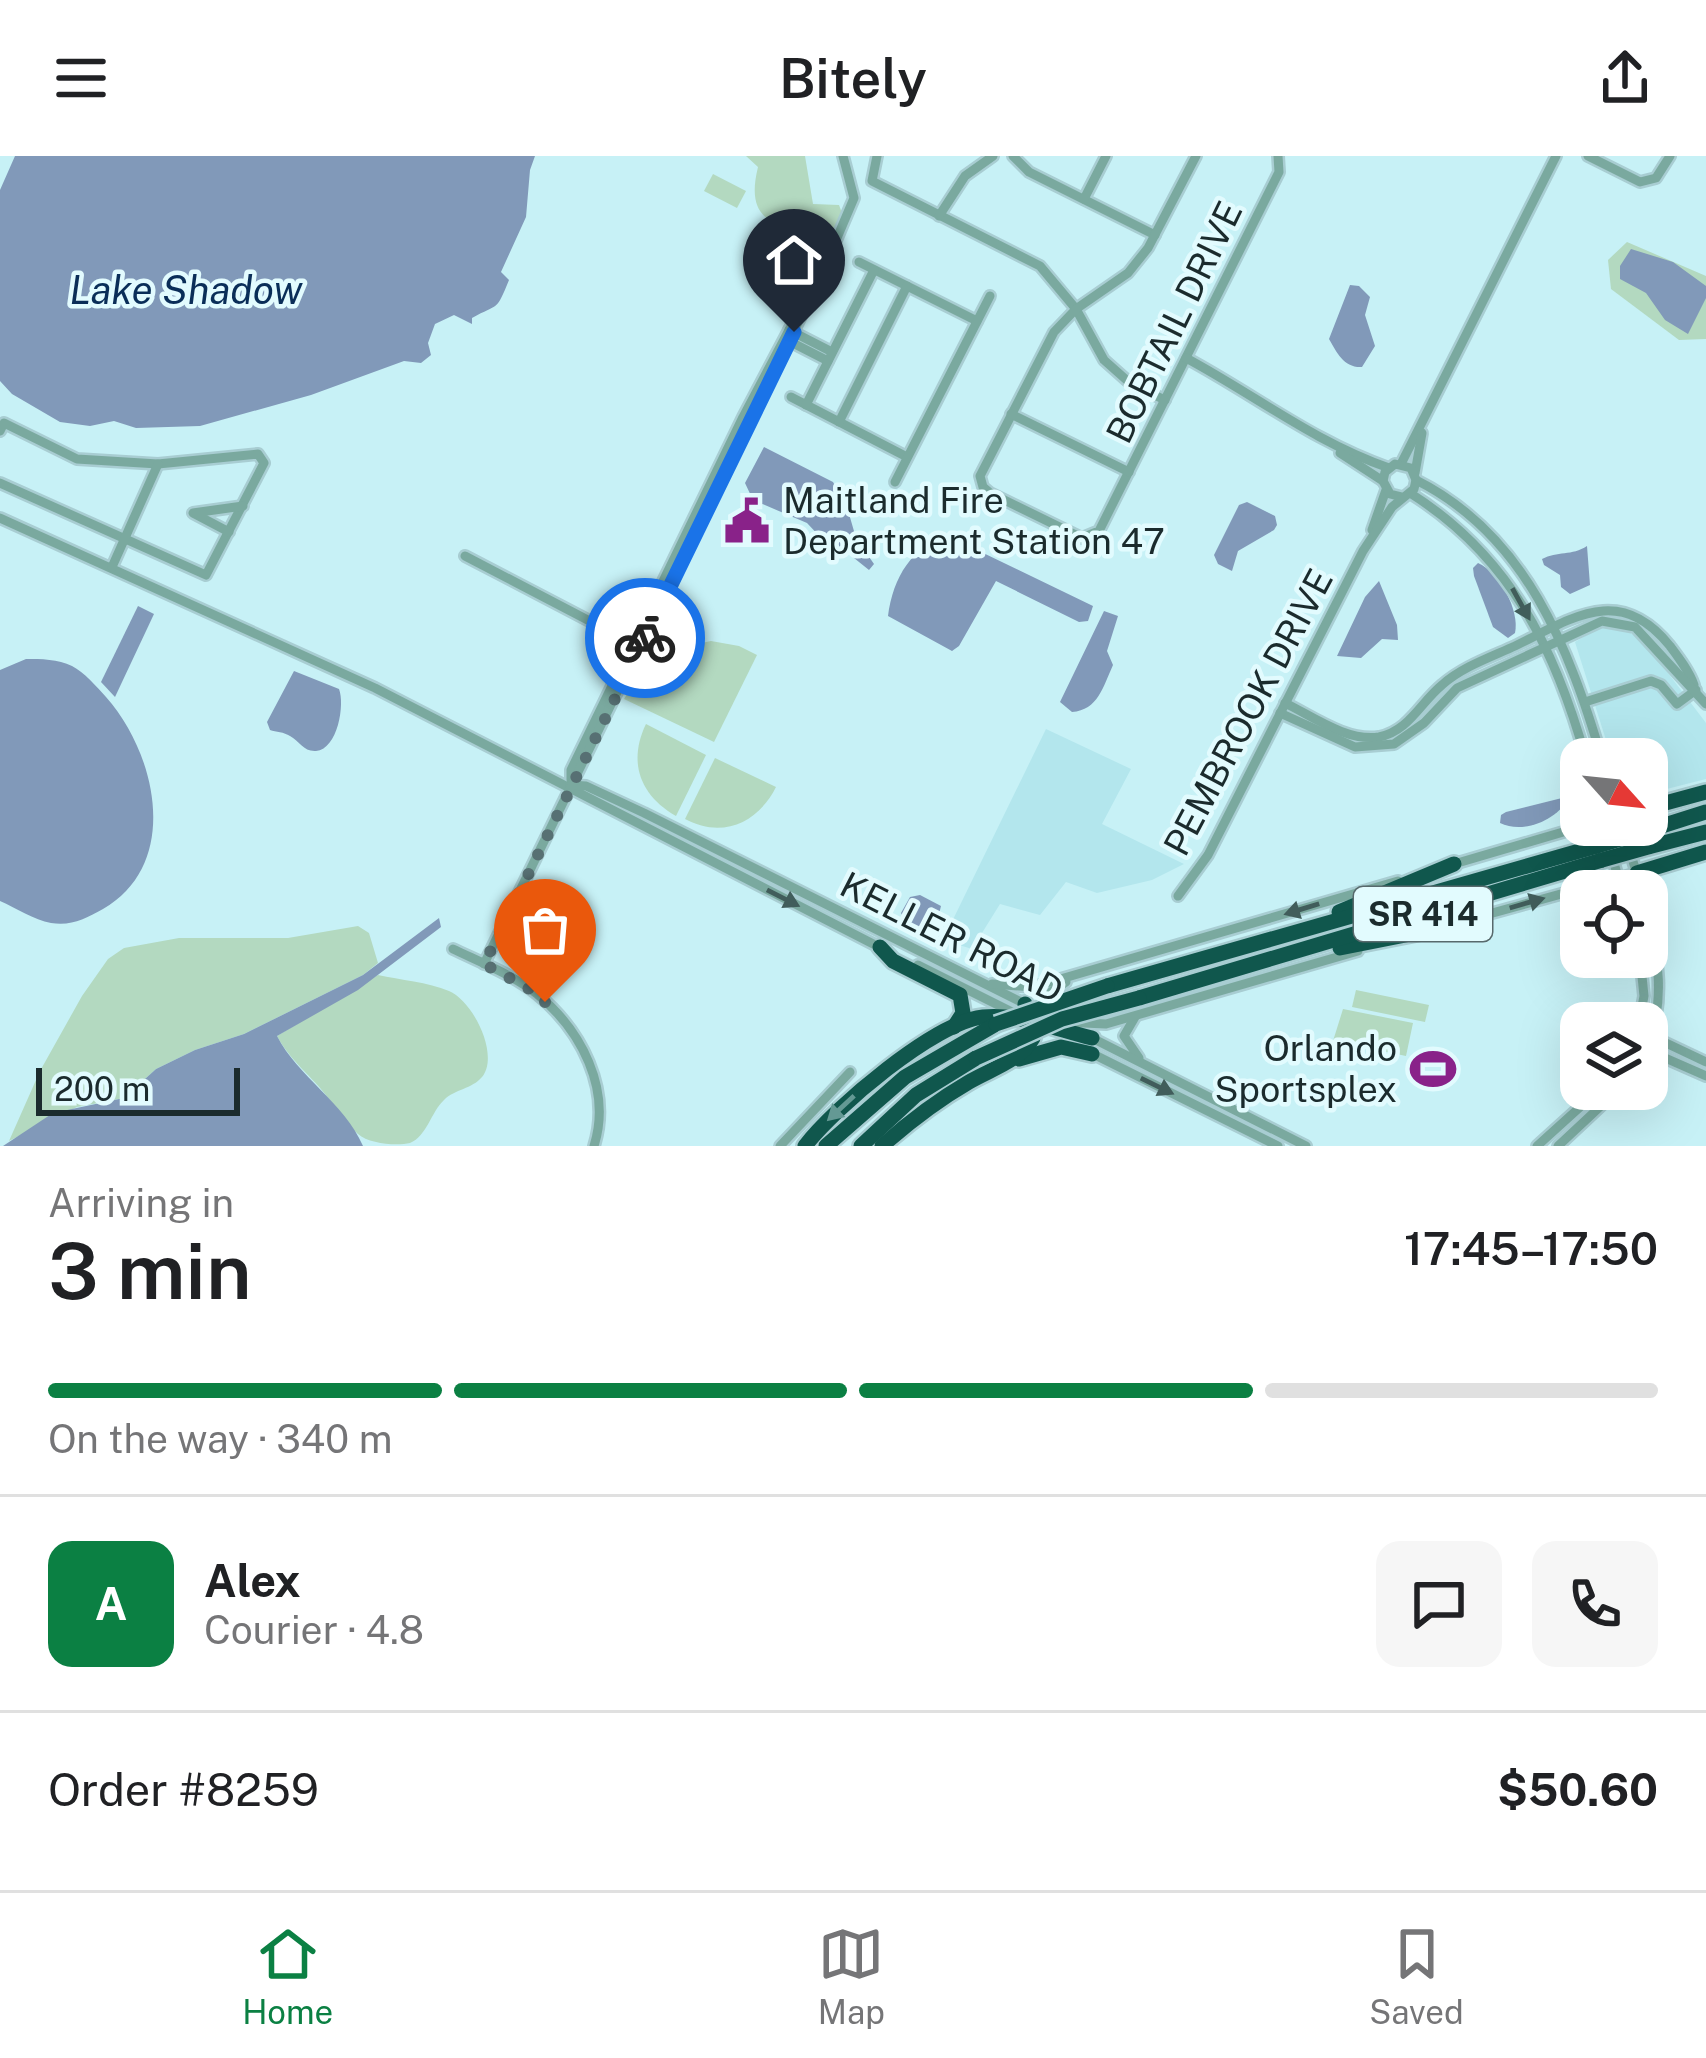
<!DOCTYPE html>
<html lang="en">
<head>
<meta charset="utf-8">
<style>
	:root { --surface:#fff; --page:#f6f6f6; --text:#202124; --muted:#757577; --line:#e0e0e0; --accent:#0b8043 }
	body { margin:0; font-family:"Public Sans",sans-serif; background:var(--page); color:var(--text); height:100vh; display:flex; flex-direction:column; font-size:45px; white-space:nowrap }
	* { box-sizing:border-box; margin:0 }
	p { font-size:39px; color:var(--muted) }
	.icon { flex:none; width:66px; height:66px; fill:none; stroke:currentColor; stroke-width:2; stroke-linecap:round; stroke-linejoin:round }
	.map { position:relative; height:990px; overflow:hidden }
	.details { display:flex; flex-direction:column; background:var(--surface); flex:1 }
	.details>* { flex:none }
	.needle { width:78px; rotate:117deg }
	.tools { position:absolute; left:1560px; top:582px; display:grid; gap:24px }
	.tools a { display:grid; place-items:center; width:108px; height:108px; border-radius:24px; background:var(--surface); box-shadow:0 12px 48px #0002; font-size:60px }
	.scale { position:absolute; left:36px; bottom:30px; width:204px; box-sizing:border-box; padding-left:12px; border:6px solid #1b2b2d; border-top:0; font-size:33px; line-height:42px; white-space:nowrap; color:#1b2b2d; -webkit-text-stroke:9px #e2fbfe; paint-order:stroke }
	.pin { position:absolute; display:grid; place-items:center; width:102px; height:102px; color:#fff; margin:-123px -51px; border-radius:50% 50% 50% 0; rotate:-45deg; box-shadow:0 0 12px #0007 }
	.pin .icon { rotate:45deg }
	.courier { position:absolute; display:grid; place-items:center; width:120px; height:120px; margin:-60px; border:9px solid #1a73e8; border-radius:50%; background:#fff; color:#222; box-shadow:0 3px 15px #0007 }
	.headline em { font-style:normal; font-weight:600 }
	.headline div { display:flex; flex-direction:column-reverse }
	.headline { display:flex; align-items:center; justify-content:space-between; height:204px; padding:0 48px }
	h1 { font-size:78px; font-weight:600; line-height:90px }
	.bar { display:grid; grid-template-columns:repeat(4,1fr); gap:18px 12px; align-content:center; height:144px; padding:0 48px }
	.bar i { height:15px; border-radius:9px; background:var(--line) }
	.bar .current { background:var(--accent) }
	.bar p { grid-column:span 4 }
	.line { display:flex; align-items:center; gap:30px; padding:0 48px; border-top:3px solid var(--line) }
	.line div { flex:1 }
	.round { display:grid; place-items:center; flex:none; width:126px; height:126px; border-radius:24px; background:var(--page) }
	header { display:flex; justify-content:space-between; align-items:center; height:156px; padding:0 48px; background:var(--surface); font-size:54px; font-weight:600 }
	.dock { display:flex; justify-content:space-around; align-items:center; height:168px; border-top:3px solid var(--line); background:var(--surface); font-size:33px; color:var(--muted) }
	.dock a { display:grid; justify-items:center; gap:6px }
	.dock .current { color:var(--accent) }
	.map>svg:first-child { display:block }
	.built { fill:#b3e6ed }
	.green { fill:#b3d9c0 }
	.water { fill:#8199b9 }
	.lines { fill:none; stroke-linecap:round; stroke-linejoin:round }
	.minor-casing { stroke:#a8cdd2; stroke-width:14 }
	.highway-casing { stroke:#a8cdd2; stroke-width:20 }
	.minor { stroke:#7aa99f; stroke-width:9 }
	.highway { stroke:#10574d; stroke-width:15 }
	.highway-bridge-casing { stroke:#a8cdd2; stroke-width:20; stroke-linecap:butt }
	.highway-bridge { stroke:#10574d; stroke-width:15 }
	.oneway { fill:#415d5b }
	.oneway2 { fill:#649994 }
	.done { stroke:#577073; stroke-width:12; stroke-dasharray:0 21.6 }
	.route { stroke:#1a73e8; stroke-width:15 }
	.labels { text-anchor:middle; stroke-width:9; stroke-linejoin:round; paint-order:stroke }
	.shield { fill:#e2fbfe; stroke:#57696c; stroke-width:3 }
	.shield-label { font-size:33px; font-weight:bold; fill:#1b2b2d }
	.street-label { font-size:36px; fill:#1b2b2d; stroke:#e2fbfe }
	.poi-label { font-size:36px; fill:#1b2b2d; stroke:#e2fbfe; text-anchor:start }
	.water-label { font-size:39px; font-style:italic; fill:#0a2e58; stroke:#e2fbfe }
</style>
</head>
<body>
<header><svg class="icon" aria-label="menu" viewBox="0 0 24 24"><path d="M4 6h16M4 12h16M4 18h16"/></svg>Bitely<svg class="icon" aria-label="share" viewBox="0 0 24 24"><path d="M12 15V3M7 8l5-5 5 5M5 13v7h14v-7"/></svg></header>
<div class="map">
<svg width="1706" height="990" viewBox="0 0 1706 990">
	<rect width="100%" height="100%" fill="#c7f1f6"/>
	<g class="built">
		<path d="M 1600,471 L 1629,476 L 1646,488 L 1706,567 L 1706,623 L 1647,638 L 1647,603 L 1612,603 L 1575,486 Z"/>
		<path d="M 1046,573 L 1131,613 L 1102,668 L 1184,708 L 1152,724 L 1097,737 L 1066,726 L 1040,759 L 1000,748 L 972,793 L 943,784 Z"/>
	</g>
	<g class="green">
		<path d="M 746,0 L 805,0 L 813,48 L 839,49 L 842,57 L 836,71 L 825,79 L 809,76 C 801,91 800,100 810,114 L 805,131 L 797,132 L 783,117 C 783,108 789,97 788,88 C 784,59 743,72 758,11 Z"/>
		<path d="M 713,18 L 746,35 L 737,52 L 704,35 Z"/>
		<path d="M 1627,86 L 1706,120 L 1706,183 L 1679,184 L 1611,133 L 1608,104 Z"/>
		<path d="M 711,485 L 739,490 L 757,499 L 714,586 L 624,543 C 650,501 665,494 711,485 Z"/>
		<path d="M 646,568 L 706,599 L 676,660 C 639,639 628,605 646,568 Z"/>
		<path d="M 715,602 L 776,631 C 758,667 722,683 685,663 Z"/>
		<path d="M 358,770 L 369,777 L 378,807 L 363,819 L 244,878 L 195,894 L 156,913 L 124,942 L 77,951 L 9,985 L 40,915 L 82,840 L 108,803 L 124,792 L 179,782 L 288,782 Z"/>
		<path d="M 378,819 C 400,824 428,826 449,835 C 473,845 500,899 482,921 C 472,933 455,933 444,944 C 431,956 427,980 410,987 C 397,990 369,988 358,978 C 347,969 338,954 329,943 C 312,920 291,906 277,880 Z"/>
		<path d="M 1356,834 L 1429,849 L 1425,866 L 1352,851 Z"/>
		<path d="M 1343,853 L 1413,867 L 1406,900 L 1333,885 Z"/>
	</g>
	<g class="water">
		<path d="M 15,0 L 535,0 L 530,14 L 526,61 L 501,116 L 509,124 C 496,156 499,147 472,162 L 472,168 L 454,159 L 435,168 L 428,187 L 431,199 L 421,207 L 404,205 L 311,239 L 200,270 L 136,272 L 114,265 L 90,270 L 60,266 L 12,238 L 0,225 L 0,34 Z"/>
		<path d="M 1631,93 L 1673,106 L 1706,130 L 1706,142 L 1688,178 L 1665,164 L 1646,137 L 1620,123 L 1620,110 Z"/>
		<path d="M 1350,129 L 1359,130 L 1370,141 L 1365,159 L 1375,190 L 1362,211 C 1344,212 1337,197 1329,183 Z"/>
		<path d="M 764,291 L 833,326 L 847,351 L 856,382 L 874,408 L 869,414 L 834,386 L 822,383 L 807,367 L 753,344 L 745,327 Z"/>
		<path d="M 1247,346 L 1275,360 L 1277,369 L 1274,374 L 1238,395 L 1232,415 L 1218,408 L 1214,399 L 1239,349 Z"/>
		<path d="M 950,381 L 1093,450 L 1088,465 L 1079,466 L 996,425 L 959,490 L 952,495 L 888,460 C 893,422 912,388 950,381 Z"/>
		<path d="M 1587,390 L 1590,429 L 1570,438 L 1561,431 L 1560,419 L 1544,409 L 1542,403 C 1557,395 1572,400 1587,390 Z"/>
		<path d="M 1478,407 C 1499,416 1520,454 1515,477 L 1508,482 L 1493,471 L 1474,420 L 1473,412 Z"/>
		<path d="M 1379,425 L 1397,469 L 1398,484 L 1382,483 L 1361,502 L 1337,500 L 1365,441 Z"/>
		<path d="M 138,450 L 154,458 L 115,541 L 101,526 Z"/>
		<path d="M 1104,455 L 1118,460 L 1107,495 L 1113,509 C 1103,531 1098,554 1072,556 L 1060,546 Z"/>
		<path d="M 26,503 C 41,503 58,503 72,510 C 84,516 97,531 106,541 C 156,597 182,707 103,753 C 85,763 72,770 51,767 C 34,764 16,752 0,745 L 0,514 Z"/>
		<path d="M 294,515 L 339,533 C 345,548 338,593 316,595 C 304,596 299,585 290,580 C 284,576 276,576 270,574 L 267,566 Z"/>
		<path d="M 1570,640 C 1559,663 1524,679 1500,667 L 1501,659 L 1506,656 Z"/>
		<path d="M 920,739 L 941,750 L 937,766 L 927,774 L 906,767 L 901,757 L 910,741 Z"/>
		<path d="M 439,762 L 441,771 L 358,834 L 277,880 C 298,921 344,946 363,990 L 3,990 L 53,957 L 124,942 L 156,913 L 195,894 L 244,878 L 363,819 Z"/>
	</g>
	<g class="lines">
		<g class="minor-casing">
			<g id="minor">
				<path d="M 877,0 L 872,25 L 1040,110 L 1076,153 L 1104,204 L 1131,228 L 1165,244"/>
				<path d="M 1013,0 L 1029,16 L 1155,79"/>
				<path d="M 1196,0 L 1148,92 L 1128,117 L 1076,153 L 1054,176 L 980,320 L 983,331 L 990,337 L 1082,382 L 1099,375 L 1279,16 L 1278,0"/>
				<path d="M 1588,0 L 1640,26 L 1656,22 L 1670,0"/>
				<path d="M 1084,43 L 1106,0"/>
				<path d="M 939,60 L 965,20 L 993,0"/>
				<path d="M 859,106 L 977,165"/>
				<path d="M 789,174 L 832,196"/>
				<path d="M 785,183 L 828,205"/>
				<path d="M 1186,202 C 1255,239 1314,286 1389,312"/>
				<path d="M 791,241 L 907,301"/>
				<path d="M 806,249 L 874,114"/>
				<path d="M 1011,258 L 1129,316"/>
				<path d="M 839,266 L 907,130"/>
				<path d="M 0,275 L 4,267 L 77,303 L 158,308 L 258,298 L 264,307 L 206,419 L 0,327"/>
				<path d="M 1340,297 L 1383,325"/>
				<path d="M 1401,308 L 1556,0"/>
				<path d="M 1415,317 L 1422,277"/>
				<path d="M 1416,324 C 1526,379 1569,492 1602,603"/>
				<path d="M 895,326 L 990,140"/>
				<path d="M 1410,337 C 1510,400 1555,492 1586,603"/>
				<path d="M 0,362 L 375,532 L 881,792"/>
				<path d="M 1372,374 L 1386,334"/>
				<path d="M 229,376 L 193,357 L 243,350"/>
				<path d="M 465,400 L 603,472"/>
				<path d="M 112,411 L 158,308"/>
				<path d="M 1585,546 L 1651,525 L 1661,529 L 1677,548 L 1696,534"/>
				<path d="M 1285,547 C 1312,560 1347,586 1379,581 C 1409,575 1420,547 1442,529 C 1462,511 1491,501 1515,490 C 1574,461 1620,428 1670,490 C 1679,502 1689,515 1694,529"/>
				<path d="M 1280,557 L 1355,591 L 1394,588 L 1424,567 L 1457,532 L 1602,465 L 1635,471 L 1706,548"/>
				<path d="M 571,624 L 571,614 L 743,261 L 834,89 L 854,42 L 843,0"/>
				<path d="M 570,629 L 586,630 L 644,657 L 1029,850"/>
				<path d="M 1603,669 L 1622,735"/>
				<path d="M 1622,669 L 1642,735"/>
				<path d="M 1454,708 L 1587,669"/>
				<path d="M 1178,740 L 1208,699 L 1363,395 L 1392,351 L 1414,333 L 1416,324 L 1411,312 L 1395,308 L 1385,316 L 1383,325 L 1390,338 L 1402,341"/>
				<path d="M 1647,755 C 1658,798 1666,847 1647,890"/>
				<path d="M 1431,774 L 1637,717"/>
				<path d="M 453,793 C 480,806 513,819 537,838 C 581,874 612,933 594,990"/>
				<path d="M 484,808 L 810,142 L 812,132"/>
				<path d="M 918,809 L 1016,858"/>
				<path d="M 992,828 L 1033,831 L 1398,725"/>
				<path d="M 1041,852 L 1052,835 L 1066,826"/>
				<path d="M 1135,861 L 1124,880 L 1139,902"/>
				<path d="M 1061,866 L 1106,868 L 1358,795"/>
				<path d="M 1639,867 L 1644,840 L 1640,801"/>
				<path d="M 1647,878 L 1706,906"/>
				<path d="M 1092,882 L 1306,990"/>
				<path d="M 1647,894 L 1706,920"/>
				<path d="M 1089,896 L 1278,990"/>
				<path d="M 780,990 L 850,916"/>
				<path d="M 1537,990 L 1600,933"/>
				<path d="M 1558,990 L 1619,933"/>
			</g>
		</g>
		<g class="highway-casing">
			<g id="highway">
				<path d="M 1647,652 L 1706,636"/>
				<path d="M 1643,676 L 1706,656"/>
				<path d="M 1648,691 L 1706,676"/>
				<path d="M 1637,717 L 1706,696"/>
				<path d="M 1339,756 L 1454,708"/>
				<path d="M 880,791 L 893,805 L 960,839 L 963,857 L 954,871"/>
				<path d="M 1340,792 L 1436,773"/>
				<path d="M 1107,830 L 1597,690"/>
				<path d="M 1139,842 L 1602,704"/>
				<path d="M 1019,903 L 1061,891 L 1092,898"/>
				<path d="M 805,990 C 834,952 935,866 983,861 C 1018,857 1058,874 1092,882"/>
				<path d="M 826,990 L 905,921 L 996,868"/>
				<path d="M 861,990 L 916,939 L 976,902"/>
				<path d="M 882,990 C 909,966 938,944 969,926 C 991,913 1020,905 1033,882 L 1025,848"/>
			</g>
		</g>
		<use href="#minor" class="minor"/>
		<use href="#highway" class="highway"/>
		<g class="highway-bridge-casing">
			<g id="highway-bridge">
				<path d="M 1597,690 L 1643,676"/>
				<path d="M 1602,704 L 1648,691"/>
				<path d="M 996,868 L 1107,830"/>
				<path d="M 976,902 L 1062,863 L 1139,842"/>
			</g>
		</g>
		<use href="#highway-bridge" class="highway-bridge"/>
	</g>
	<defs><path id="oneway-solid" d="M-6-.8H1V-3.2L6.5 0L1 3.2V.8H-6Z" transform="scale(3)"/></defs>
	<g class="oneway">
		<use href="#oneway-solid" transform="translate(1521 448) rotate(61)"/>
		<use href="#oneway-solid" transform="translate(783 742) rotate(27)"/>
		<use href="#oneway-solid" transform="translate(1527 747) rotate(-16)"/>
		<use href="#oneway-solid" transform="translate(1302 753) rotate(163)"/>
		<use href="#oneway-solid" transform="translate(1157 930) rotate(26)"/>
	</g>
	<use class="oneway2" href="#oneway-solid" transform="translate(841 952) rotate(137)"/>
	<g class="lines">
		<path class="done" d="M 545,846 L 535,836 L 484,808 L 645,482"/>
		<path class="route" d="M 645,482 L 794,176"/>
	</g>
	<defs>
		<g id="civic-bare" transform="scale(3.6)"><path d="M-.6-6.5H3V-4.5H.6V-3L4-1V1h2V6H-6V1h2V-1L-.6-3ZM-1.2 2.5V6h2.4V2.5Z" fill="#892289" stroke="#e2fbfe" stroke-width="2.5" paint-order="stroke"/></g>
		<g id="stadium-bare" transform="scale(3.6)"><path d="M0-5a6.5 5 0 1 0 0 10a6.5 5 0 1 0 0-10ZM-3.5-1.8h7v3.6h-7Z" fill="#892289" stroke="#e2fbfe" stroke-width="2.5" paint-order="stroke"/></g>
	</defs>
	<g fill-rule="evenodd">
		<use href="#civic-bare" x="747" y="365"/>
		<use href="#stadium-bare" x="1433" y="913"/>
	</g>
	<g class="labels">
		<rect class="shield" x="1354" y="731" width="138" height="54" rx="9"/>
		<g class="shield-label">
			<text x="1423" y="770">SR 414</text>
		</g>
		<g class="street-label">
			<text transform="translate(1174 166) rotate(-64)" y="13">BOBTAIL DRIVE</text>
			<text transform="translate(1248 556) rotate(-62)" y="13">PEMBROOK DRIVE</text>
			<text transform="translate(952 781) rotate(27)" y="13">KELLER ROAD</text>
		</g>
		<g class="poi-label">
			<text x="783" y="357">Maitland Fire<tspan x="783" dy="41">Department Station 47</tspan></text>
			<text x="1397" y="905" text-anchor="end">Orlando<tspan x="1397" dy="41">Sportsplex</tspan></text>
		</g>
		<g class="water-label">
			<text x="186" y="148">Lake Shadow</text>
		</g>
	</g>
</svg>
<div class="tools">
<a><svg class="needle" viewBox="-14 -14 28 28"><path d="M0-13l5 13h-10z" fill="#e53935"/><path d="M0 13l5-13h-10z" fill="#757577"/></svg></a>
<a><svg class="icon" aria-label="locate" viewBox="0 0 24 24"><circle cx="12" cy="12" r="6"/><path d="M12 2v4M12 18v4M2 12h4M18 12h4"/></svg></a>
<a><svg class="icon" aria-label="layers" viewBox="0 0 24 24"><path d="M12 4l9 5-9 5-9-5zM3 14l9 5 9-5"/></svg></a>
</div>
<div class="scale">200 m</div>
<div class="pin" style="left:545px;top:846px;background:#ea580c"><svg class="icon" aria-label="bag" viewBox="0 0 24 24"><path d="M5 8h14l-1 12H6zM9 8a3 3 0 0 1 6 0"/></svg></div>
<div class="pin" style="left:794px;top:176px;background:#1f2937"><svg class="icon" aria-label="home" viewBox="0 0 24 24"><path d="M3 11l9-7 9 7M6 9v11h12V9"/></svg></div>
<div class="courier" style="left:645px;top:482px"><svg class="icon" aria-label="bike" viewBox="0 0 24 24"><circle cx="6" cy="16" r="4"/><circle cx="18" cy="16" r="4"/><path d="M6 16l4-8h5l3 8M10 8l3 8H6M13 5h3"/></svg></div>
</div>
<section class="details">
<div class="headline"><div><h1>3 min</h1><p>Arriving in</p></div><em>17:45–17:50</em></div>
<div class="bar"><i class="current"></i><i class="current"></i><i class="current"></i><i></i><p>On the way · 340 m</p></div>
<div class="line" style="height:216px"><b class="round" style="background:var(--accent);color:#fff">A</b><div><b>Alex</b><p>Courier · 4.8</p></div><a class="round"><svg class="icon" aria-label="chat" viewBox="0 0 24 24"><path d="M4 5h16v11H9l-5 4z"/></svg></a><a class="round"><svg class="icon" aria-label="phone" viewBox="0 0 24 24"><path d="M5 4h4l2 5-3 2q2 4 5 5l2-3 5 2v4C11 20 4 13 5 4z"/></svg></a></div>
<div class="line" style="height:156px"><div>Order #8259</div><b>$50.60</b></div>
</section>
<nav class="dock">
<a class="current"><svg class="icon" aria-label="home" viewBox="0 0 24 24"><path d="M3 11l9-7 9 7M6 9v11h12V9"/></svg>Home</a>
<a><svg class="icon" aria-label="map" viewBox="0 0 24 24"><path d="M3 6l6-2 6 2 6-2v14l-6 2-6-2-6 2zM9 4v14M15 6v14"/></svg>Map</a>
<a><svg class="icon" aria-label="saved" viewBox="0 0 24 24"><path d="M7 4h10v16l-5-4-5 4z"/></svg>Saved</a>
</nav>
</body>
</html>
